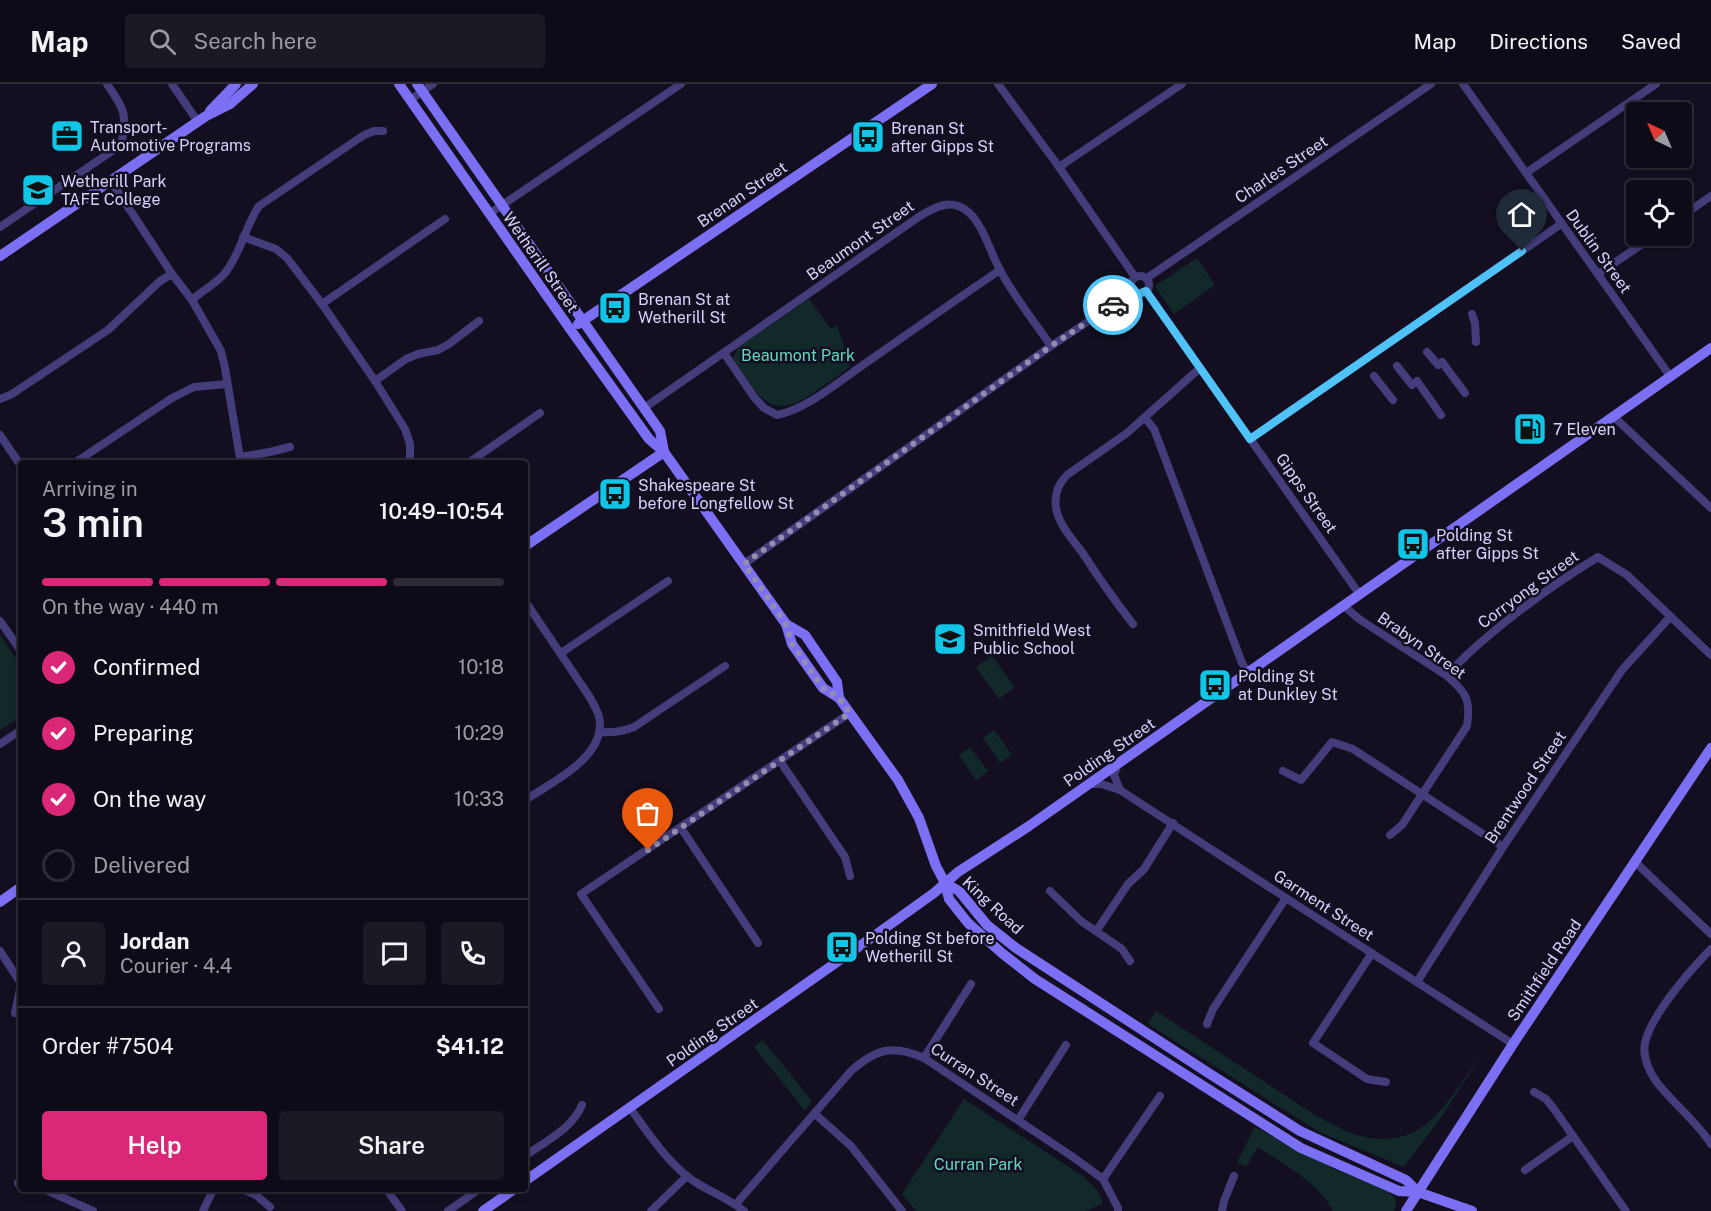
<!DOCTYPE html>
<html lang="en">
<head>
<meta charset="utf-8">
<style>
	:root { --surface:#0e0b18; --page:#1c1925; --text:#f1f3f6; --muted:#9b9ba2; --line:#2e2b37; --accent:#db2777 }
	body { margin:0; font-family:"Public Sans",sans-serif; background:var(--page); color:var(--text); height:100vh; display:flex; flex-direction:column; font-size:22px; white-space:nowrap }
	* { box-sizing:border-box; margin:0 }
	p { font-size:20px; color:var(--muted) }
	.icon { flex:none; width:33px; height:33px; fill:none; stroke:currentColor; stroke-width:2; stroke-linecap:round; stroke-linejoin:round }
	.map { position:relative; flex:1; overflow:hidden }
	.sheet { position:absolute; left:18px; top:376px; width:510px; height:732px; display:flex; flex-direction:column; background:var(--surface); border-radius:6px; box-shadow:0 3px 9px #0003,0 0 0 2px var(--line) }
	.sheet>* { flex:none }
	.needle { width:39px; rotate:316deg }
	.buttons { position:absolute; left:1626px; top:18px; display:grid; gap:12px }
	.buttons a { display:grid; place-items:center; width:66px; height:66px; border-radius:6px; background:var(--surface); box-shadow:0 3px 9px #0003,0 0 0 2px var(--line); font-size:30px }
	.pin { position:absolute; display:grid; place-items:center; width:51px; height:51px; color:#fff; margin:-62px -26px; border-radius:50% 50% 50% 0; rotate:-45deg; box-shadow:0 0 6px #0007 }
	.pin .icon { rotate:45deg }
	.courier { position:absolute; display:grid; place-items:center; width:60px; height:60px; margin:-30px; border:4px solid #4fc3f7; border-radius:50%; background:#fff; color:#222; box-shadow:0 2px 8px #0007 }
	.headline em { font-style:normal; font-weight:600 }
	.headline div { display:flex; flex-direction:column-reverse }
	.headline { display:flex; align-items:center; justify-content:space-between; height:102px; padding:0 24px }
	h1 { font-size:39px; font-weight:600; line-height:45px }
	.bar { display:grid; grid-template-columns:repeat(4,1fr); gap:9px 6px; align-content:center; height:72px; padding:0 24px }
	.bar i { height:8px; border-radius:4px; background:var(--line) }
	.bar .active { background:var(--accent) }
	.bar p { grid-column:span 4 }
	.line { display:flex; align-items:center; gap:15px; padding:0 24px; border-top:2px solid var(--line) }
	.line div { flex:1 }
	.round { display:grid; place-items:center; flex:none; width:63px; height:63px; border-radius:6px; background:var(--page) }
	ol { padding:0 24px; list-style:none }
	li { display:flex; align-items:center; gap:18px; height:66px }
	li p { margin-inline-start:auto }
	li .icon { padding:6px; border-radius:50%; background:var(--accent); color:#fff; stroke-width:4 }
	li:last-child { color:var(--muted) }
	li i { width:33px; height:33px; border:3px solid var(--line); border-radius:50% }
	.cta { display:flex; gap:12px; margin-top:auto; padding:12px 24px }
	.cta a { flex:1; height:69px; border-radius:6px; background:var(--accent); color:#fff; font-size:24px; font-weight:600; line-height:69px; text-align:center }
	.cta a+a { background:var(--page); color:var(--text) }
	header { display:flex; align-items:center; gap:36px; box-sizing:border-box; height:84px; padding:0 30px; background:var(--surface); border-bottom:2px solid var(--line) }
	header strong { font-size:28px }
	nav { display:flex; gap:33px; margin-inline-start:auto; font-size:21px }
	.search { width:420px; height:54px; background:var(--page); display:flex; align-items:center; gap:15px; box-sizing:border-box; padding:0 21px; border-radius:6px; color:var(--muted); font-size:22px }
	.map>svg:first-child { display:block }
	.green { fill:#122929 }
	.lines { fill:none; stroke-linecap:round; stroke-linejoin:round }
	.street { stroke:#433d7b; stroke-width:8 }
	.secondary { stroke:#7b70f4; stroke-width:10 }
	.done { stroke:#938daf; stroke-width:6; stroke-dasharray:0 10.8 }
	.route { stroke:#4fc3f7; stroke-width:8 }
	.labels { text-anchor:middle; stroke-width:5; stroke-linejoin:round; paint-order:stroke }
	.poi-label { font-size:16px; fill:#d8d1fc; stroke:#130f20; text-anchor:start }
	.street-label { font-size:16px; fill:#d8d1fc; stroke:#130f20 }
	.park-label { font-size:16px; fill:#63d6c0; stroke:#130f20 }
</style>
</head>
<body>
<header>
<strong>Map</strong>
<div class="search"><svg class="icon" aria-label="search" viewBox="0 0 24 24"><circle cx="10" cy="10" r="6"/><path d="M15 15l6 6"/></svg>Search here</div>
<nav><a>Map</a><a>Directions</a><a>Saved</a></nav>
</header>
<div class="map">
<svg width="1711" height="1127" viewBox="0 0 1711 1127">
	<rect width="100%" height="100%" fill="#130f20"/>
	<g class="green">
		<path d="M 1197,174 L 1215,201 L 1174,230 L 1155,202 Z"/>
		<path d="M 809,215 L 831,245 L 837,241 L 850,283 C 839,291 829,298 819,305 C 800,318 781,332 760,312 C 749,302 741,286 733,274 L 738,264 Z"/>
		<path d="M 0,551 L 21,582 L 21,632 L 0,646 Z"/>
		<path d="M 992,572 L 1015,603 L 999,615 L 976,583 Z"/>
		<path d="M 994,646 L 1012,671 L 1000,679 L 983,654 Z"/>
		<path d="M 970,663 L 988,687 L 976,696 L 959,671 Z"/>
		<path d="M 1156,927 C 1196,953 1236,979 1275,1005 C 1300,1021 1331,1043 1360,1052 C 1377,1057 1398,1056 1414,1048 C 1442,1034 1466,991 1485,965 L 1445,1028 L 1404,1083 L 1319,1048 L 1148,940 Z"/>
		<path d="M 763,956 L 812,1017 L 805,1027 L 754,963 Z"/>
		<path d="M 964,1015 L 1083,1092 L 1096,1105 L 1103,1119 L 1086,1127 L 916,1127 L 902,1110 Z"/>
		<path d="M 1255,1043 L 1337,1086 L 1383,1104 L 1394,1113 L 1396,1118 L 1394,1127 L 1333,1127 C 1320,1100 1282,1079 1258,1063 L 1246,1083 L 1237,1078 Z"/>
	</g>
	<g class="lines">
		<g class="street">
			<path d="M 172,0 L 198,38"/>
			<path d="M 998,0 L 1059,83 L 1135,193"/>
			<path d="M 1463,0 L 1670,292"/>
			<path d="M 410,16 L 433,0"/>
			<path d="M 1059,83 L 1182,0"/>
			<path d="M 1526,89 L 1656,0"/>
			<path d="M 111,97 L 172,190 L 192,216 L 221,267 L 225,284 L 241,380"/>
			<path d="M 489,130 L 681,0"/>
			<path d="M 1682,132 L 1711,112"/>
			<path d="M 0,143 L 121,61 C 128,30 124,25 107,0"/>
			<path d="M 243,153 L 276,165 L 287,174 L 322,220 L 375,297 L 405,345 L 410,360 L 410,380"/>
			<path d="M 1598,190 L 1654,152"/>
			<circle cx="1140" cy="201" r="9"/>
			<path d="M 1147,194 L 1431,0"/>
			<path d="M 1146,207 L 1360,511"/>
			<path d="M 192,216 C 202,207 217,199 225,189 C 241,169 245,143 259,122 L 364,51 L 374,47 L 383,47"/>
			<path d="M 322,220 L 445,135"/>
			<path d="M 1472,230 L 1475,239 L 1476,258"/>
			<path d="M 1427,268 L 1438,281"/>
			<path d="M 724,269 L 754,313 L 764,324 L 777,331 C 805,326 840,297 863,281 C 909,249 954,217 1000,186"/>
			<path d="M 1442,278 L 1465,309"/>
			<path d="M 1397,282 L 1412,301"/>
			<path d="M 1374,292 L 1393,316"/>
			<path d="M 375,297 L 406,275 L 418,270 L 438,266 L 449,260 L 479,237"/>
			<path d="M 1417,297 L 1441,331"/>
			<path d="M 0,315 L 12,310 L 108,246 L 160,197 L 172,190"/>
			<path d="M 644,324 L 920,132 C 935,123 951,114 967,127 C 982,138 990,167 999,184 C 1012,210 1034,237 1051,262"/>
			<path d="M 1613,332 L 1711,424"/>
			<path d="M 1145,334 L 1154,345 L 1242,579 L 1248,589"/>
			<path d="M 0,351 L 21,382"/>
			<path d="M 1250,355 L 1561,140"/>
			<path d="M 240,373 L 270,368 L 290,363"/>
			<path d="M 73,380 L 172,314 L 194,303 L 227,300"/>
			<path d="M 467,380 L 540,329"/>
			<path d="M 744,480 L 1051,262 L 1134,207"/>
			<path d="M 525,517 L 589,612 C 593,619 597,625 599,633 C 608,672 551,699 525,716"/>
			<path d="M 1344,522 L 1359,535 L 1447,592 C 1466,608 1471,616 1467,642 L 1402,741 L 1390,751"/>
			<path d="M 0,537 L 21,567"/>
			<path d="M 1133,540 C 1115,517 1098,493 1082,468 C 1072,455 1059,441 1056,424 C 1054,411 1058,400 1067,391 L 1127,349 L 1200,284"/>
			<path d="M 561,569 L 668,497"/>
			<path d="M 1447,592 C 1457,579 1469,569 1480,559 C 1517,527 1557,498 1598,473 L 1627,491 L 1711,571"/>
			<path d="M 599,648 C 612,649 622,648 634,643 L 725,582"/>
			<path d="M 0,660 L 21,646"/>
			<path d="M 780,677 L 845,773 L 850,792"/>
			<path d="M 1118,680 L 1114,691 L 1120,706"/>
			<path d="M 1283,687 L 1301,696 L 1332,658 L 1353,665 L 1503,763"/>
			<path d="M 1089,700 L 1101,700 L 1120,706 L 1286,814 L 1513,960"/>
			<path d="M 681,744 L 758,859"/>
			<path d="M 1634,777 L 1711,850"/>
			<path d="M 1050,807 L 1081,837 L 1122,865 L 1130,877"/>
			<path d="M 1097,846 L 1128,800 L 1144,785 L 1173,739"/>
			<path d="M 1711,865 C 1691,885 1651,931 1645,959 C 1642,973 1650,990 1659,1001 C 1676,1022 1697,1038 1711,1060"/>
			<path d="M 0,867 L 20,898 L 20,905 L 15,929"/>
			<path d="M 1372,869 L 1313,959 L 1367,995 L 1386,998"/>
			<path d="M 1417,898 L 1503,763 L 1622,586 L 1670,533"/>
			<path d="M 659,925 L 581,810 L 850,629"/>
			<path d="M 1207,940 L 1213,925 L 1286,814"/>
			<path d="M 924,974 L 971,900"/>
			<path d="M 1534,1008 L 1546,1015 L 1554,1025 L 1626,1127"/>
			<path d="M 630,1024 C 649,1050 668,1080 695,1098 C 711,1108 729,1115 744,1127"/>
			<path d="M 815,1030 L 851,1062 L 902,1127"/>
			<path d="M 1018,1036 L 1066,961"/>
			<path d="M 525,1072 C 546,1057 572,1045 582,1021"/>
			<path d="M 1525,1086 L 1573,1052"/>
			<path d="M 1103,1095 L 1160,1012"/>
			<path d="M 18,1099 L 21,1099"/>
			<path d="M 46,1106 L 93,1127"/>
			<path d="M 245,1106 L 256,1111 L 270,1123"/>
			<path d="M 387,1106 L 402,1127"/>
			<path d="M 736,1120 L 851,987 C 876,965 892,960 924,974 L 1073,1073 L 1103,1095 L 1118,1124 L 1118,1127"/>
			<path d="M 203,1127 L 213,1106"/>
			<path d="M 448,1127 L 478,1106"/>
			<path d="M 651,1127 L 687,1092"/>
			<path d="M 1222,1127 L 1224,1117 L 1234,1092"/>
		</g>
		<g class="secondary">
			<path d="M 399,0 L 570,245 L 649,355 L 664,368 L 786,540 L 792,560 L 823,604 L 839,614 L 898,696 L 919,734 L 936,782 L 945,799 L 949,815 L 968,839 L 1003,870 L 1035,895 L 1301,1064 L 1399,1107 L 1418,1108 L 1472,1127"/>
			<path d="M 417,0 L 660,347 L 664,368"/>
			<path d="M 210,27 L 236,0"/>
			<path d="M 0,172 L 206,32 L 230,20 L 253,0"/>
			<path d="M 578,240 L 932,0"/>
			<path d="M 525,462 L 664,368"/>
			<path d="M 786,540 L 805,551 L 837,598 L 839,614"/>
			<path d="M 945,799 L 959,807 L 987,841 L 1016,864 L 1210,990 L 1300,1047 L 1406,1096 L 1418,1108"/>
			<path d="M 0,818 L 21,803"/>
			<path d="M 525,1097 L 874,852 L 934,809 L 958,788 L 1029,742 L 1711,264"/>
			<path d="M 483,1127 L 513,1106"/>
			<path d="M 1406,1127 L 1513,960 L 1711,664"/>
		</g>
	</g>
	<g class="lines">
		<path class="done" d="M 648,766 L 850,629 L 839,614 L 823,604 L 792,560 L 786,540 L 744,480 L 1051,262 L 1113,221"/>
		<path class="route" d="M 1113,221 L 1134,207 L 1138,210 L 1146,207 L 1250,355 L 1522,167"/>
	</g>
	<defs>
		<g id="office-square" transform="scale(1.725)"><rect x="-9" y="-9" width="18" height="18" rx="4" fill="#11c5e7" stroke="#130f20"/><path d="M-6-3h4V-5.5h4V-3h4V5H-6ZM-1-4.5V-3h2v-1.5ZM-6 0V1H6V0Z" fill="#111"/></g>
		<g id="bus-square" transform="scale(1.725)"><rect x="-9" y="-9" width="18" height="18" rx="4" fill="#11c5e7" stroke="#130f20"/><path d="M-5-6H5V4H4V6H2V4H-2V6H-4V4H-5ZM-3.5-4V0h7V-4ZM-3.5 1.2v1.5H-2V1.2ZM2 1.2v1.5H3.5V1.2Z" fill="#111"/></g>
		<g id="university-square" transform="scale(1.725)"><rect x="-9" y="-9" width="18" height="18" rx="4" fill="#11c5e7" stroke="#130f20"/><path d="M0-5L7-2L0 1L-7-2ZM-4 1L0 2.5L4 1V4Q0 6-4 4Z" fill="#111"/></g>
		<g id="fuel-square" transform="scale(1.725)"><rect x="-9" y="-9" width="18" height="18" rx="4" fill="#11c5e7" stroke="#130f20"/><path d="M-5.5-6h7V0h2V4h1.3V-2.5L3-4.5l.8-.8L6-3V5H2.5V1h-1V6h-7ZM-4.2-4.7v3.2H.2V-4.7Z" fill="#111"/></g>
		<g id="school-square" transform="scale(1.725)"><rect x="-9" y="-9" width="18" height="18" rx="4" fill="#11c5e7" stroke="#130f20"/><path d="M0-5L7-2L0 1L-7-2ZM-4 1L0 2.5L4 1V4Q0 6-4 4Z" fill="#111"/></g>
	</defs>
	<g fill-rule="evenodd">
		<use href="#office-square" x="67" y="52"/>
		<use href="#bus-square" x="868" y="53"/>
		<use href="#university-square" x="38" y="106"/>
		<use href="#bus-square" x="615" y="224"/>
		<use href="#fuel-square" x="1530" y="345"/>
		<use href="#bus-square" x="615" y="410"/>
		<use href="#bus-square" x="1413" y="460"/>
		<use href="#school-square" x="950" y="555"/>
		<use href="#bus-square" x="1215" y="601"/>
		<use href="#bus-square" x="842" y="863"/>
	</g>
	<g class="labels">
		<g class="poi-label">
			<text x="90" y="49">Transport-<tspan x="90" dy="18">Automotive Programs</tspan></text>
			<text x="891" y="50">Brenan St<tspan x="891" dy="18">after Gipps St</tspan></text>
			<text x="61" y="103">Wetherill Park<tspan x="61" dy="18">TAFE College</tspan></text>
			<text x="638" y="221">Brenan St at<tspan x="638" dy="18">Wetherill St</tspan></text>
			<text x="1553" y="351">7 Eleven</text>
			<text x="638" y="407">Shakespeare St<tspan x="638" dy="18">before Longfellow St</tspan></text>
			<text x="1436" y="457">Polding St<tspan x="1436" dy="18">after Gipps St</tspan></text>
			<text x="973" y="552">Smithfield West<tspan x="973" dy="18">Public School</tspan></text>
			<text x="1238" y="598">Polding St<tspan x="1238" dy="18">at Dunkley St</tspan></text>
			<text x="865" y="860">Polding St before<tspan x="865" dy="18">Wetherill St</tspan></text>
		</g>
		<g class="street-label">
			<text transform="translate(1281 85) rotate(-34)" y="6">Charles Street</text>
			<text transform="translate(742 110) rotate(-34)" y="6">Brenan Street</text>
			<text transform="translate(860 156) rotate(-35)" y="6">Beaumont Street</text>
			<text transform="translate(1599 167) rotate(54)" y="6">Dublin Street</text>
			<text transform="translate(541 178) rotate(55)" y="6">Wetherill Street</text>
			<text transform="translate(1307 409) rotate(55)" y="6">Gipps Street</text>
			<text transform="translate(1528 505) rotate(-36)" y="6">Corryong Street</text>
			<text transform="translate(1422 561) rotate(35)" y="6">Brabyn Street</text>
			<text transform="translate(1109 668) rotate(-35)" y="6">Polding Street</text>
			<text transform="translate(1525 703) rotate(-56)" y="6">Brentwood Street</text>
			<text transform="translate(993 821) rotate(43)" y="6">King Road</text>
			<text transform="translate(1324 821) rotate(33)" y="6">Garment Street</text>
			<text transform="translate(1544 886) rotate(-56)" y="6">Smithfield Road</text>
			<text transform="translate(712 948) rotate(-35)" y="6">Polding Street</text>
			<text transform="translate(975 990) rotate(33)" y="6">Curran Street</text>
		</g>
		<g class="park-label">
			<text x="798" y="277">Beaumont Park</text>
			<text x="978" y="1086">Curran Park</text>
		</g>
	</g>
</svg>
<div class="buttons">
<a><svg class="needle" viewBox="-14 -14 28 28"><path d="M0-13l5 13h-10z" fill="#e53935"/><path d="M0 13l5-13h-10z" fill="#9b9ba2"/></svg></a>
<a><svg class="icon" aria-label="locate" viewBox="0 0 24 24"><circle cx="12" cy="12" r="6"/><path d="M12 2v4M12 18v4M2 12h4M18 12h4"/></svg></a>
</div>
<div class="pin" style="left:648px;top:766px;background:#ea580c"><svg class="icon" aria-label="bag" viewBox="0 0 24 24"><path d="M5 8h14l-1 12H6zM9 8a3 3 0 0 1 6 0"/></svg></div>
<div class="pin" style="left:1522px;top:167px;background:#1f2937"><svg class="icon" aria-label="home" viewBox="0 0 24 24"><path d="M3 11l9-7 9 7M6 9v11h12V9"/></svg></div>
<div class="courier" style="left:1113px;top:221px"><svg class="icon" aria-label="car" viewBox="0 0 24 24"><path d="M5 17H2v-5l4-1 3-4h7l3 4 3 1v5h-3M9 17h6M6 11h13"/><circle cx="7" cy="17" r="2"/><circle cx="17" cy="17" r="2"/></svg></div>
<section class="sheet">
<div class="headline"><div><h1>3 min</h1><p>Arriving in</p></div><em>10:49–10:54</em></div>
<div class="bar"><i class="active"></i><i class="active"></i><i class="active"></i><i></i><p>On the way · 440 m</p></div>
<ol>
<li><svg class="icon" aria-label="check" viewBox="0 0 24 24"><path d="M5 12l5 5 9-10"/></svg>Confirmed<p>10:18</p></li>
<li><svg class="icon" aria-label="check" viewBox="0 0 24 24"><path d="M5 12l5 5 9-10"/></svg>Preparing<p>10:29</p></li>
<li><svg class="icon" aria-label="check" viewBox="0 0 24 24"><path d="M5 12l5 5 9-10"/></svg>On the way<p>10:33</p></li>
<li><i></i>Delivered</li>
</ol>
<div class="line" style="height:108px"><a class="round"><svg class="icon" aria-label="person" viewBox="0 0 24 24"><circle cx="12" cy="8" r="4"/><path d="M4 21q1-7 8-7t8 7"/></svg></a><div><b>Jordan</b><p>Courier · 4.4</p></div><a class="round"><svg class="icon" aria-label="chat" viewBox="0 0 24 24"><path d="M4 5h16v11H9l-5 4z"/></svg></a><a class="round"><svg class="icon" aria-label="phone" viewBox="0 0 24 24"><path d="M5 4h4l2 5-3 2q2 4 5 5l2-3 5 2v4C11 20 4 13 5 4z"/></svg></a></div>
<div class="line" style="height:78px"><div>Order #7504</div><b>$41.12</b></div>
<div class="cta"><a>Help</a><a>Share</a></div>
</section>
</div>
</body>
</html>
